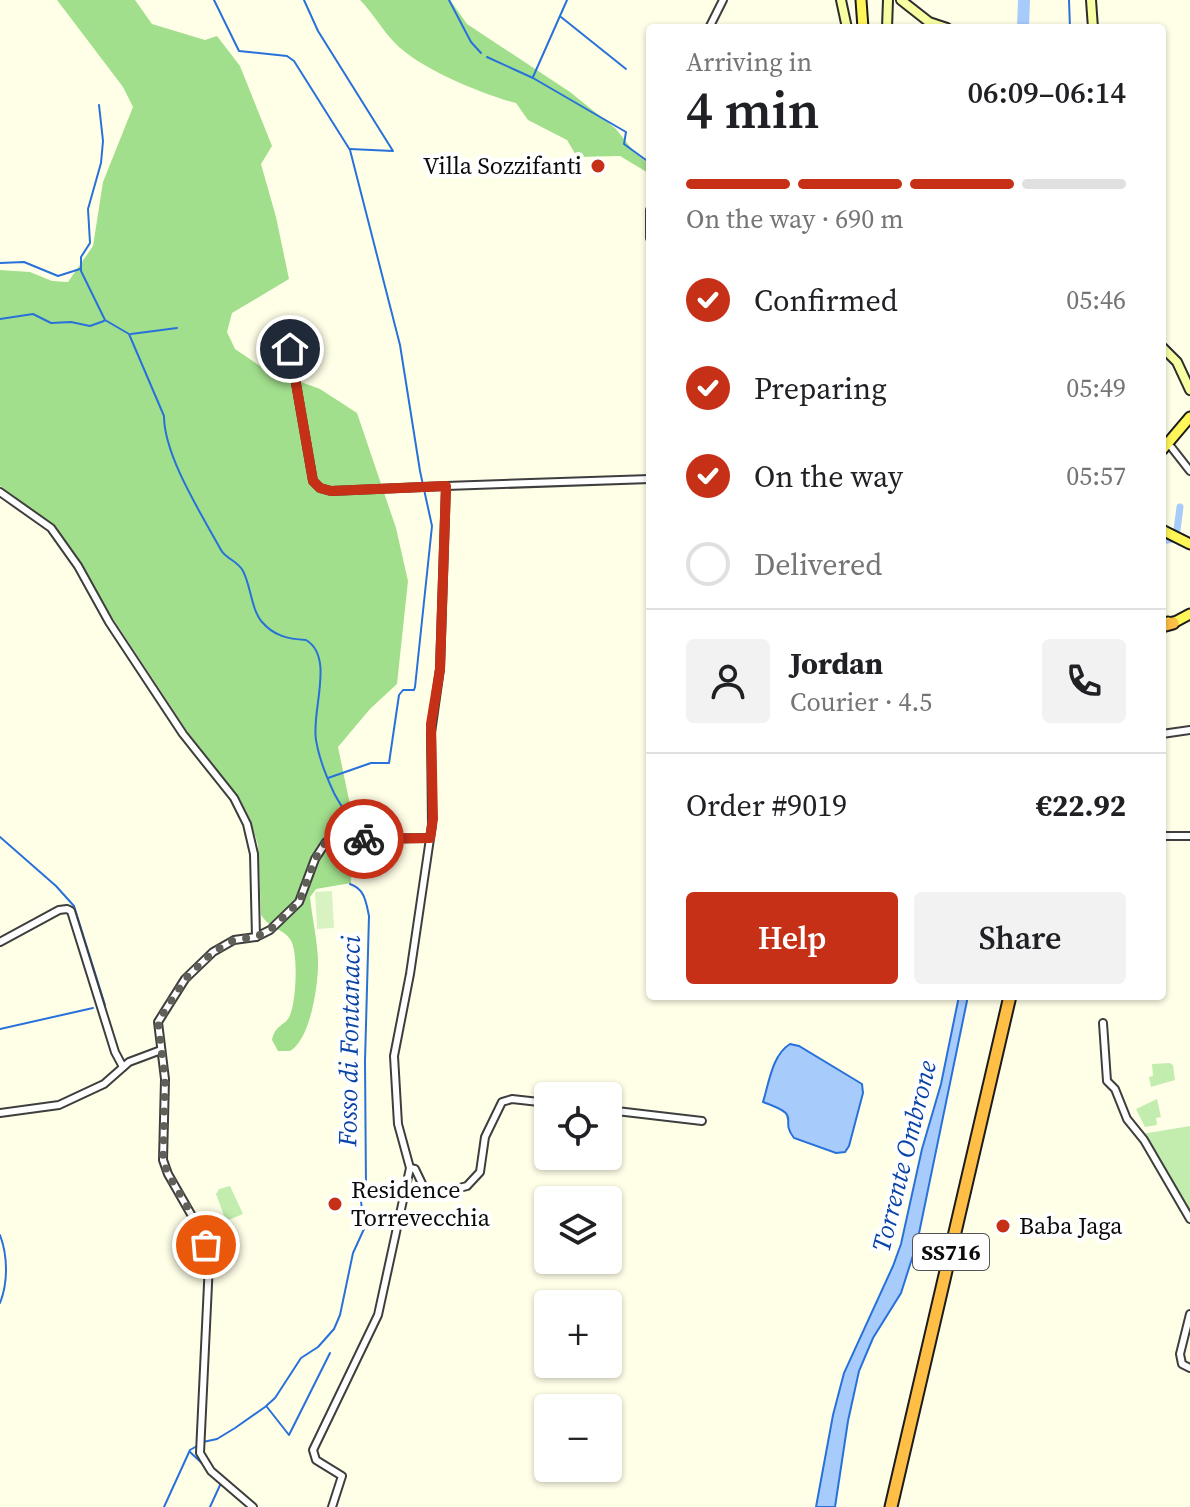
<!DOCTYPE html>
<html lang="en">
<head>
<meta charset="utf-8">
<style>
	:root { --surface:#fff; --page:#f2f2f2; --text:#202124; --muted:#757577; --line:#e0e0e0; --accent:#c63017 }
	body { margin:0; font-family:"Source Serif 4",serif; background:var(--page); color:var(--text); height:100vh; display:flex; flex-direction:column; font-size:30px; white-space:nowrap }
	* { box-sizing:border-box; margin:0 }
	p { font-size:26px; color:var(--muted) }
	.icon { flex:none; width:44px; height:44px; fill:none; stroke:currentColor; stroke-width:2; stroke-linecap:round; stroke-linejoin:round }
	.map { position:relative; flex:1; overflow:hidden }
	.side { position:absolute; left:646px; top:24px; width:520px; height:976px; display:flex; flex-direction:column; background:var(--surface); border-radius:8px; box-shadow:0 2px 6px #0004 }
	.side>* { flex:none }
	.fabs { position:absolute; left:534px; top:1082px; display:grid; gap:16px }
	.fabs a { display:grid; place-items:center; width:88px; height:88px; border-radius:8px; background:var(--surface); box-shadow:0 2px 6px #0004; font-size:40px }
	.pin { position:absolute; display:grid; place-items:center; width:68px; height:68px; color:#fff; margin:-34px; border:4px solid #fff; border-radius:50%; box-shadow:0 2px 8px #0007 }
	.courier { position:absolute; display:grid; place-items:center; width:80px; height:80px; margin:-40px; border:6px solid #c63017; border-radius:50%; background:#fff; color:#222; box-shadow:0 2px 10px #0007 }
	.overview em { font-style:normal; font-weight:600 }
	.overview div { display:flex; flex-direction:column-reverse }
	.overview { display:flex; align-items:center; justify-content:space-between; height:136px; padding:0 40px }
	h1 { font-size:52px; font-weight:600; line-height:60px }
	.bar { display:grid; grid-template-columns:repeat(4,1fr); gap:12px 8px; align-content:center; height:96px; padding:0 40px }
	.bar i { height:10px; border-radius:6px; background:var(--line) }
	.bar .selected { background:var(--accent) }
	.bar p { grid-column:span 4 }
	.line { display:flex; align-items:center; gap:20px; padding:0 40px; border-top:2px solid var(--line) }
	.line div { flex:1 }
	.round { display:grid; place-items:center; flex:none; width:84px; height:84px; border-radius:8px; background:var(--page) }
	ol { padding:0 40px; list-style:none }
	li { display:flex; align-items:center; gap:24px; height:88px }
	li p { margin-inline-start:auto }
	li .icon { padding:8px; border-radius:50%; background:var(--accent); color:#fff; stroke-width:4 }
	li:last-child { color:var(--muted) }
	li i { width:44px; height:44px; border:4px solid var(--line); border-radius:50% }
	.primary-button { display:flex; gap:16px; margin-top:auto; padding:16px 40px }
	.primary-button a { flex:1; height:92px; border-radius:8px; background:var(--accent); color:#fff; font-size:32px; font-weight:600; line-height:92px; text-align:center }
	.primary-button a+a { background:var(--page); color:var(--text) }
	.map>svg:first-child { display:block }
	.green { fill:#c3edaf }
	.forest { fill:#a2df8d }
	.pitch { fill:#d8f3c1 }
	.water { fill:#a7ccfc; stroke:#2871da; stroke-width:2 }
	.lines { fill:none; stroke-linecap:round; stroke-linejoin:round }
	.stream { stroke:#2871da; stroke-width:2 }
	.canal { stroke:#a7ccfc; stroke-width:7 }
	.river { stroke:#a7ccfc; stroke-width:12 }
	.street-casing { stroke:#3e3e3e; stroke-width:10 }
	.secondary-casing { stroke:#2d2d2d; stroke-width:12 }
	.primary-casing { stroke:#1c1c1c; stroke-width:13 }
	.highway-casing { stroke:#1c1c1c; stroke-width:15 }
	.street { stroke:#fff; stroke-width:6 }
	.secondary { stroke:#f8ffa3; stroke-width:8 }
	.primary { stroke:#fff658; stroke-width:9 }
	.highway { stroke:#ffbe46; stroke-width:11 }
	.done { stroke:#606058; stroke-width:8; stroke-dasharray:0 14.4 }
	.route { stroke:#c63017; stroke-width:10 }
	.poi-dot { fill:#c63017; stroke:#fff; stroke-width:3 }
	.labels { text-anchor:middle; stroke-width:8; stroke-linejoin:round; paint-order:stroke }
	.shield { fill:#fff; stroke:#545454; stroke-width:2 }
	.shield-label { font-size:22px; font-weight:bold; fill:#0b0b0b }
	.poi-label { font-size:24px; fill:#0b0b0b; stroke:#fff; text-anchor:start }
	.water-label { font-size:26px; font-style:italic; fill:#0a44a7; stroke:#fff }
</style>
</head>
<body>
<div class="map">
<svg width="1190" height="1507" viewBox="0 0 1190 1507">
	<rect width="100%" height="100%" fill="#ffffe8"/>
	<g class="green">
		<path d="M 1170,1063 L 1173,1065 L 1175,1080 L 1151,1087 L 1149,1077 L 1153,1076 L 1152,1064 Z"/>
		<path d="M 1157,1099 L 1161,1117 L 1156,1118 L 1157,1125 L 1145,1127 L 1136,1109 Z"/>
		<path d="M 1190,1126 L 1190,1212 L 1142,1134 Z"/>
		<path d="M 230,1186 L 243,1214 L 226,1221 L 216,1194 L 219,1189 Z"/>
	</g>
	<g class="forest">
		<path d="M 57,0 L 135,0 L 152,24 L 205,40 L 217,36 L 240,66 L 272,146 L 261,164 L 276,217 L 289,279 L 232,313 L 227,332 L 235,349 L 263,368 L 320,389 L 357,413 L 396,528 L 408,581 L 397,684 L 370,709 L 338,747 L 353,819 L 351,883 L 316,889 L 310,897 C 312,917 317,938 318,959 C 319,982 311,1039 290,1051 L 278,1051 L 272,1040 C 275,1024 286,1026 290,1015 C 296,1002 299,951 290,939 C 283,929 268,927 261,915 L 258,845 L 250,819 L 240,799 L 189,734 L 112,617 L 72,549 L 52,524 L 0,486 L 0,270 L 30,272 L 52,281 L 68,282 L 93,246 L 103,182 L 133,107 L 123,87 Z"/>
		<path d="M 360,0 L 450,0 L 467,24 L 570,92 L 616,129 L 635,153 L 650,165 L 650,174 L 620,156 L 577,157 L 567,140 L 528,120 L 516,103 C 484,95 418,68 395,43 C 382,30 373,13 360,0 Z"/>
	</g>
	<path class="pitch" d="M 332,891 L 334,928 L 317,929 L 315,892 Z"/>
	<g class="water">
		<path d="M 959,996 L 968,996 L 917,1243 L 901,1293 L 873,1338 L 859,1371 L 848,1421 L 835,1507 L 816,1507 L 833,1415 L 844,1373 L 893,1266 L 901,1244 L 922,1149 L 941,1084 Z"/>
		<path d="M 790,1044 L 799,1046 L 862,1084 L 863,1093 L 849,1146 L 845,1152 L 836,1153 L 794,1138 C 778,1118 805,1117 763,1102 C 769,1083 772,1055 790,1044 Z"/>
	</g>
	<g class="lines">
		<g class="stream">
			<path d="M 214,0 L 239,51 L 287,56 L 294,61 L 350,150 L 400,345 L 420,471 L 432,526 L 415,687 L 414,690 L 403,690 L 399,695 L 389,763 L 371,763 L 328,778"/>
			<path d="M 304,0 L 318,31 L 393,151 L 350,149"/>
			<path d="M 449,0 L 471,42 L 481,53"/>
			<path d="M 1069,0 L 1070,28"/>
			<path d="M 561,17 L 626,69"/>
			<path d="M 487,57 L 533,78 L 626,132 L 624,144 L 650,163"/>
			<path d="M 533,77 L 567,0"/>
			<path d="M 99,105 L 103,141 L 101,163 L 88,209 L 90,243 L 81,257 L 81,271 L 105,320 L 129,334 L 164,416 C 164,456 202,515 221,550 C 226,559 238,561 243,571 C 251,586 251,609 262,622 C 274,636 288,639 306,640 C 335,657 311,711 316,740 C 319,759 326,776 334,793 C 342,809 357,825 357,844 C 357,851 352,856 349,861"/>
			<path d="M 0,263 L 24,262 L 58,276 L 80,269"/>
			<path d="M 0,319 L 33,314 L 51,323 L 71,322 L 90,326 L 104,321"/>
			<path d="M 131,334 L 177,328"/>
			<path d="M 0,837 L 56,886 L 74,906 L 105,1005"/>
			<path d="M 0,1029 L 93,1008"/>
			<path d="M 0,1235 C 8,1256 8,1283 0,1303"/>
			<path d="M 267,1407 L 289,1435 L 330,1353"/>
			<path d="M 203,1442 L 217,1439 L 235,1428 L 265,1407 L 275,1398 L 301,1358 L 318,1347 L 334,1329 L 340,1315 L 353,1253 L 364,1229 L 361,1201 L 366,1189 L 365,1061 L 369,916 C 366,902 365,889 350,884"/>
			<path d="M 190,1452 L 206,1467"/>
			<path d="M 164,1507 L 190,1450 L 197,1446"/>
			<path d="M 210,1507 L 221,1483"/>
		</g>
		<g class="canal">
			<path d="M 1177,530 L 1180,507"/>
			<path d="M 1162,541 L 1172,539"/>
		</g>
		<path class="river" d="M 1023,28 L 1024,0"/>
		<g class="street-casing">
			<g id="street">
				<path d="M 709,28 L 723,0"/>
				<path d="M 650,210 L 650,238"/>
				<path d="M 290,349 L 313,481 L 320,488 L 331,491 L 446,486"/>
				<path d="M 1172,448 L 1190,471"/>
				<path d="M 0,492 L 51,528 L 78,566 L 109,622 L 183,734 L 234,798 L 247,824 L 254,854 L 256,937"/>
				<path d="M 1162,734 L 1190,730"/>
				<path d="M 1162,836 L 1190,836"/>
				<path d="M 0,942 L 59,910 L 67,909 L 71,911 L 115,1052 L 123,1067"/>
				<path d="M 1103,1023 L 1107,1081 L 1115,1089 L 1127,1119 L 1144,1140 L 1190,1219"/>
				<path d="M 608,1110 L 702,1121"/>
				<path d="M 0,1113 L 59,1105 L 104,1084 L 129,1062 L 161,1050"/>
				<path d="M 410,1168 L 415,1169 L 426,1192 L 440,1193 L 467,1186 L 480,1172 L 485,1137 L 502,1102 L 512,1099 L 548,1103"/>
				<path d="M 1190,1314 L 1180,1354 L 1182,1364 L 1190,1368"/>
				<path d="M 253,1507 L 211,1471 L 200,1453 L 209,1263 L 200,1230 L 168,1174 L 163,1160 L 165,1079 L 158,1022 L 185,979 L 213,952 L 234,940 L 256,937 L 270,930 L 299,902 L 315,859 L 326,842 L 338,839 L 430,838"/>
				<path d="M 332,1507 L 342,1476 L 316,1460 L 313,1450 L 378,1315 L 410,1168 L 398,1124 L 394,1056 L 410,974 L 432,825 L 431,733 L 440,669 L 446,486 L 650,479"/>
			</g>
		</g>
		<g class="secondary-casing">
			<g id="secondary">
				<path d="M 841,0 L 847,28"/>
				<path d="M 901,0 L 929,22 L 947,28"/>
				<path d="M 1091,0 L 1093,28"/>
				<path d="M 887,28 L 888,0"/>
				<path d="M 1162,347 L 1177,362 L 1190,390"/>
			</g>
		</g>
		<g class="primary-casing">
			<g id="primary">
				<path d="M 861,0 L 863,28"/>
				<path d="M 1162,450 L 1190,417"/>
				<path d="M 1162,530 L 1190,544"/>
				<path d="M 1168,622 L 1173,623 L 1190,614"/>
			</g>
		</g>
		<g class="highway-casing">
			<g id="highway">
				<path d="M 1162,626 L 1173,623"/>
				<path d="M 891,1507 L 1010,996"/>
			</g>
		</g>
		<use href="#street" class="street"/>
		<use href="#secondary" class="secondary"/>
		<use href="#primary" class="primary"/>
		<use href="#highway" class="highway"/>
	</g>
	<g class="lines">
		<path class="done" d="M 206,1245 L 191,1213 L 168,1174 L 163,1160 L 165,1079 L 158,1022 L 185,979 L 213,952 L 234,940 L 256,937 L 270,930 L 299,902 L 315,859 L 326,842 L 364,839"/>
		<path class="route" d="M 290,349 L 313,481 L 320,488 L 331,491 L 446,486 L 440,669 L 431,724 L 433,819 L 430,838 L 364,839"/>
	</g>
	<g class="poi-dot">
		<circle cx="598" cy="166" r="8"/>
		<circle cx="335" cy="1204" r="8"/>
		<circle cx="1003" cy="1226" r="8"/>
	</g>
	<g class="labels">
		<rect class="shield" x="913" y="1234" width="76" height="36" rx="6"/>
		<g class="shield-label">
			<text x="951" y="1260">SS716</text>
		</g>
		<g class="poi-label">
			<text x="582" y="174" text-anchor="end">Villa Sozzifanti</text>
			<text x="351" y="1198">Residence<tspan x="351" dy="28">Torrevecchia</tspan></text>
			<text x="1019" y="1234">Baba Jaga</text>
		</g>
		<g class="water-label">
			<text transform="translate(349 1041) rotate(-89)" y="9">Fosso di Fontanacci</text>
			<text transform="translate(904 1156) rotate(-76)" y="9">Torrente Ombrone</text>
		</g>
	</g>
</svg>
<div class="fabs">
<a><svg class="icon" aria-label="locate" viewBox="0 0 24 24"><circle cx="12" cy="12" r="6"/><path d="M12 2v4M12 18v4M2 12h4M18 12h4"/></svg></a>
<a><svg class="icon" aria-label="layers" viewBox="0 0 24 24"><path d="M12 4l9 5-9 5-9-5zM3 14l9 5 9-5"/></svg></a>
<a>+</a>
<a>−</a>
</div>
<div class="pin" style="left:206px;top:1245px;background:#ea580c"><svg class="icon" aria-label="bag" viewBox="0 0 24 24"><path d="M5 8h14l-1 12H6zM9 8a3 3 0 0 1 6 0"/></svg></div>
<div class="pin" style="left:290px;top:349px;background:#1f2937"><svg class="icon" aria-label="home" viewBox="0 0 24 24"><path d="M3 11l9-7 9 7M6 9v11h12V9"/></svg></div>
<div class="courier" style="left:364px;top:839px"><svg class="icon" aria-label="bike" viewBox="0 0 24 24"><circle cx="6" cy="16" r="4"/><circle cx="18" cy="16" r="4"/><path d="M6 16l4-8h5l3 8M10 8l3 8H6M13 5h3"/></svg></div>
<section class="side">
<div class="overview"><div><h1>4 min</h1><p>Arriving in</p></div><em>06:09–06:14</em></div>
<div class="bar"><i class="selected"></i><i class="selected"></i><i class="selected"></i><i></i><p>On the way · 690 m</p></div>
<ol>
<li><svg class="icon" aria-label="check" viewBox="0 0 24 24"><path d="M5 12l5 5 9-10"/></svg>Confirmed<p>05:46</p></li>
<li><svg class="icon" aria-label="check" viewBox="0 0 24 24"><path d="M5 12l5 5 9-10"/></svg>Preparing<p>05:49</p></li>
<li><svg class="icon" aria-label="check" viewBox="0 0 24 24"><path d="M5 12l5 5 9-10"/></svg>On the way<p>05:57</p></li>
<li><i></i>Delivered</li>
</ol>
<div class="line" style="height:144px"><a class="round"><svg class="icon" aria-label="person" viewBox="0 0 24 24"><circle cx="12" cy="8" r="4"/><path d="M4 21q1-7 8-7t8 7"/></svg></a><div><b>Jordan</b><p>Courier · 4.5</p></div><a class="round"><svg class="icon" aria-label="phone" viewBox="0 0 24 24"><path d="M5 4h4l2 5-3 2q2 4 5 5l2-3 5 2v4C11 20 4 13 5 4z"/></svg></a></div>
<div class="line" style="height:104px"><div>Order #9019</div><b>€22.92</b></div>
<div class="primary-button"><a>Help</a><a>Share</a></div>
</section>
</div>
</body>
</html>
